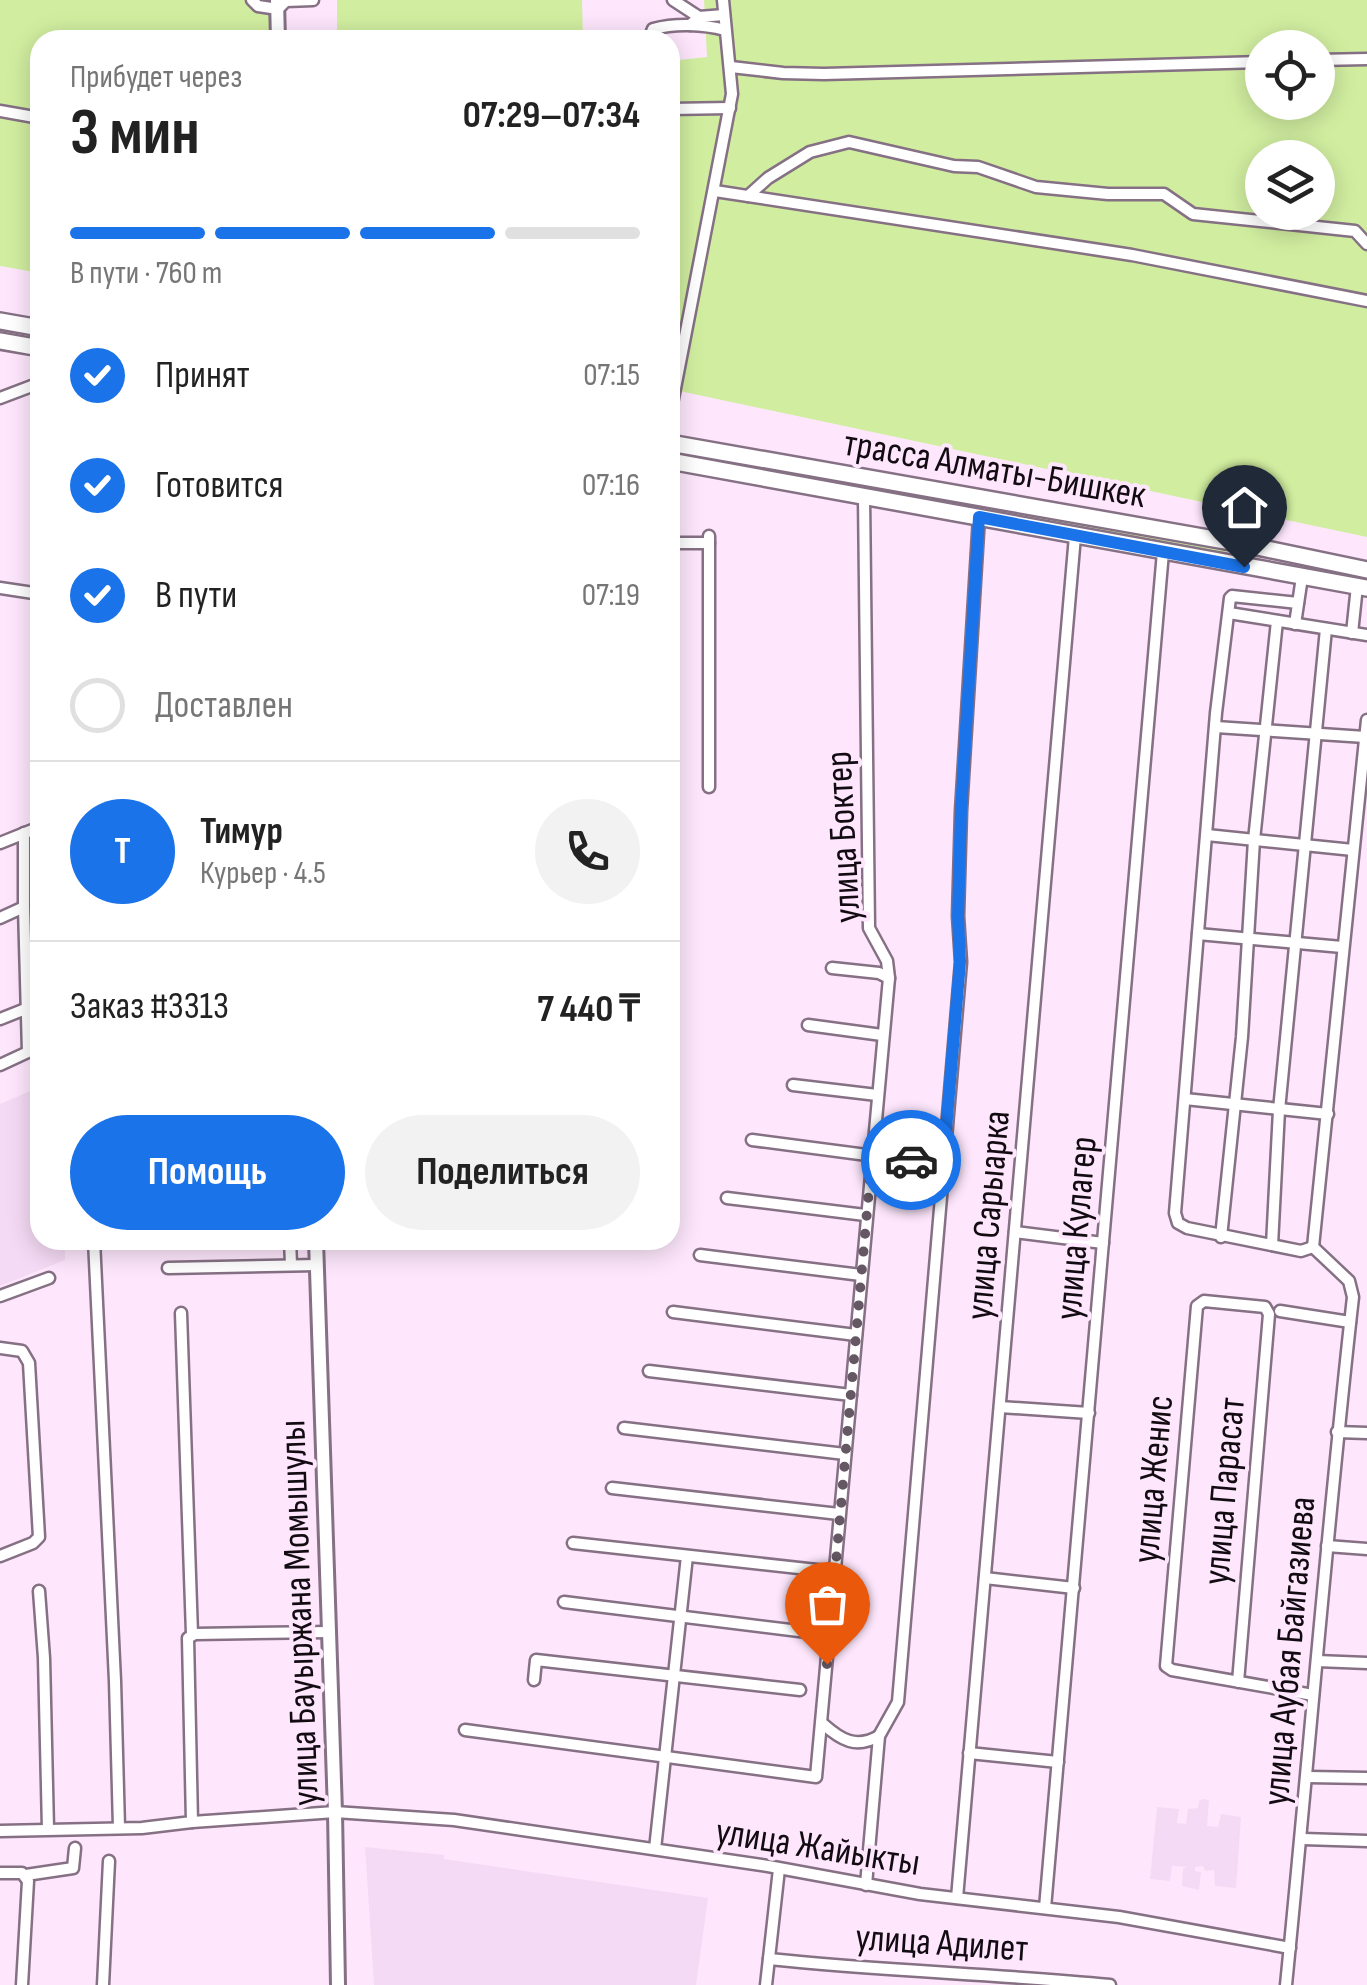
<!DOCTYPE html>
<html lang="ru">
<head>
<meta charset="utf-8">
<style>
	:root { --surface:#fff; --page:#f2f2f2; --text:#222; --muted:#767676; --line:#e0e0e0; --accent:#1a73e8 }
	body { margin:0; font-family:"Sofia Sans Condensed",sans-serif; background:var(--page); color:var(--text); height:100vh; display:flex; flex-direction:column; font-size:38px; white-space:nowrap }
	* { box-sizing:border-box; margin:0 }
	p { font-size:32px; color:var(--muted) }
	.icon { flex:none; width:55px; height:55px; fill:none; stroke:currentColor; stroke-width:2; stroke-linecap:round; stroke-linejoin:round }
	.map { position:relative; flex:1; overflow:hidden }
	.drawer { position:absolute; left:30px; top:30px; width:650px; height:1220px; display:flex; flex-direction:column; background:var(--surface); border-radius:30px; box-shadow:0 5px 25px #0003 }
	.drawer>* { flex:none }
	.fabs { position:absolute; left:1245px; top:30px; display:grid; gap:20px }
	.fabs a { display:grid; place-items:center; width:90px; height:90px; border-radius:50%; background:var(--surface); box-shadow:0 5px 25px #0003; font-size:50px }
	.pin { position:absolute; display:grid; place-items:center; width:85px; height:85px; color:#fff; margin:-102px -42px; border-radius:50% 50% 50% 0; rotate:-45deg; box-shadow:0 0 10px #0007 }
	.pin .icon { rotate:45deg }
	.courier { position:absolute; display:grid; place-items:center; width:100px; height:100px; margin:-50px; border:8px solid #1a73e8; border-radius:50%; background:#fff; color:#222; box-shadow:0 2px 12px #0007 }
	.headline em { font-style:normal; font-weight:700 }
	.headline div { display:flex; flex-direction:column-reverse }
	.headline { display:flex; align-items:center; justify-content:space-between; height:170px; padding:0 40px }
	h1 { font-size:65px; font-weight:700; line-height:75px }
	.bar { display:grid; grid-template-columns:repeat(4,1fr); gap:15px 10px; align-content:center; height:120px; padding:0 40px }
	.bar i { height:12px; border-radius:8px; background:var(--line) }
	.bar .current { background:var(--accent) }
	.bar p { grid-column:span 4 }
	.line { display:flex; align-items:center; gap:25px; padding:0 40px; border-top:2px solid var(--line) }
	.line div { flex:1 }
	.round { display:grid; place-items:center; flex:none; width:105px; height:105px; border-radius:52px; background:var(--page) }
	ol { padding:0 40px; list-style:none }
	li { display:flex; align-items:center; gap:30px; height:110px }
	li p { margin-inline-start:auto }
	li .icon { padding:10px; border-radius:50%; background:var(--accent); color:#fff; stroke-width:4 }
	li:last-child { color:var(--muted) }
	li i { width:55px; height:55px; border:5px solid var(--line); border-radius:50% }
	.cta { display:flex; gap:20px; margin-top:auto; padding:20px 40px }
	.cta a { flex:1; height:115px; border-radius:60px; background:var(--accent); color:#fff; font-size:40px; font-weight:700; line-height:115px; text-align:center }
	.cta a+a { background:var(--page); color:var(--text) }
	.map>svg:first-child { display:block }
	.built { fill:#f5daf5 }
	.green { fill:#d1eea0; fill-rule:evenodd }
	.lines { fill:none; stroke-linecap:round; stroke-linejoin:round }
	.minor-casing { stroke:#857084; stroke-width:15 }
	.tertiary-casing { stroke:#857084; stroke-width:18 }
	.trunk-casing { stroke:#857084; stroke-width:20 }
	.minor { stroke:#fff; stroke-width:10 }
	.tertiary { stroke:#fff; stroke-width:12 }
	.trunk { stroke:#fff; stroke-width:15 }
	.done { stroke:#655864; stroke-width:10; stroke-dasharray:0 18 }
	.route { stroke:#1a73e8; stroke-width:12 }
	.labels { text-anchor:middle; stroke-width:8; stroke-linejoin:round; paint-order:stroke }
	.street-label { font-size:38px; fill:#120b12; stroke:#fee7fd }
</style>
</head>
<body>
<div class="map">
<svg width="1367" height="1985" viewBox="0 0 1367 1985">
	<rect width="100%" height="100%" fill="#fee7fd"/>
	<g class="built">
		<path d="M 40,1087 L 40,1240 L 65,1240 L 65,1260 L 0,1286 L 0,1104 Z"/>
		<path d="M 1203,1799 L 1209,1800 L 1207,1826 L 1218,1827 L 1221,1814 L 1241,1817 L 1236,1888 L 1215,1886 L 1214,1870 L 1205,1871 L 1203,1866 L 1195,1867 L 1195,1871 L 1201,1872 L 1199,1890 L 1182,1886 L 1183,1869 L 1187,1867 L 1172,1866 L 1170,1881 L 1150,1879 L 1157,1807 L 1179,1809 L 1177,1823 L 1186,1824 L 1188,1809 L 1198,1808 L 1199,1801 Z"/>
		<path d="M 365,1847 L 444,1855 L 444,1859 L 708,1898 L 696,1985 L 374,1985 Z"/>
	</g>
	<g class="green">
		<path d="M 0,0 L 276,0 L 275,40 L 40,40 L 40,273 L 0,266 Z"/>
		<path d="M 337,0 L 582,0 L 583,40 L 337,40 Z"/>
		<path d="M 704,0 L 1367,0 L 1367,537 L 670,389 L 670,61 L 707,57 ZM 1262,48 L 1318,48 L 1318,102 L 1262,102 ZM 1262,158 L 1318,158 L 1318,212 L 1262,212 Z"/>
		<path d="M 808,472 L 1226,549 L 1224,555 L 803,477 Z"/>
	</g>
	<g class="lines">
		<g class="minor-casing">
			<g id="minor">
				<path d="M 252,0 L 258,6 L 278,9 L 286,1 L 313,0"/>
				<path d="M 673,0 L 699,17"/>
				<path d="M 690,25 L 699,17 L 724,15"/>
				<path d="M 650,37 L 653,29 C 675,23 703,24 725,30"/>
				<path d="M 1318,60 L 1367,59"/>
				<path d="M 731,67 L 783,73 L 824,74 L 1262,62"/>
				<path d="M 670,109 L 730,108"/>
				<path d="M 0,111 L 40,118"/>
				<path d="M 715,191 L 1132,255 L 1367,301"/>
				<path d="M 748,196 L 768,178 L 810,152 L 849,142 L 954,166 L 978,167 L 1036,187 L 1108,194 L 1164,194 L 1193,214 L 1355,231 L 1367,244"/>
				<path d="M 37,384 L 40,426"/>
				<path d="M 0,398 L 37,384 L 40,374"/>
				<path d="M 670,414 L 732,94 L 723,0"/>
				<path d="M 670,543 L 709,543"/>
				<path d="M 0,588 L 40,594"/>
				<path d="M 1298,603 L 1232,596 L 1230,598 L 1216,713 L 1175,1213 L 1178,1223 L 1187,1228 L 1301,1251 L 1313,1247"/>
				<path d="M 1229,613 L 1367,635"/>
				<path d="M 1295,624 L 1302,577"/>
				<path d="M 1352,633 L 1357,586"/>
				<path d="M 1216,727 L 1365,737"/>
				<path d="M 709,787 L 709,536"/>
				<path d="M 1207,835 L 1353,850"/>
				<path d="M 0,843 L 40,827"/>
				<path d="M 0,918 L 24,907 L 24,833"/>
				<path d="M 1198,934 L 1342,947"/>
				<path d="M 832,968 L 879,973 L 889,978"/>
				<path d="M 0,1019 L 28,1008"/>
				<path d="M 808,1025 L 882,1035"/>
				<path d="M 0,1065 L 28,1052 L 24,907"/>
				<path d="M 793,1085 L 877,1095"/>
				<path d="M 1185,1099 L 1328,1114"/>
				<path d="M 752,1140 L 943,1165"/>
				<path d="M 727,1198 L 865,1215"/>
				<path d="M 1015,1232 L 1103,1243"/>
				<path d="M 1221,1237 L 1242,1037 L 1254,840 L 1277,621"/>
				<path d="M 94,1240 L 115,1681 L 119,1827"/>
				<path d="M 290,1240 L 291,1264"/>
				<path d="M 1272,1245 L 1279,1110 L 1326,629"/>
				<path d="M 1313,1247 L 1367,720"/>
				<path d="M 700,1255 L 861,1275"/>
				<path d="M 168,1268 L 317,1265"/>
				<path d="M 0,1296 L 49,1278"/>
				<path d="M 1280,1311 L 1350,1322"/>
				<path d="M 673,1312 L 856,1335"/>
				<path d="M 181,1313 L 192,1634"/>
				<path d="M 0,1348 L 22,1351 L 29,1363 L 39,1537 L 33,1543 L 0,1556"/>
				<path d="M 649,1371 L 851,1395"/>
				<path d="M 1000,1407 L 1089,1413"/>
				<path d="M 624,1428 L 845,1454"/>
				<path d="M 1337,1432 L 1367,1433"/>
				<path d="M 612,1488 L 839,1514"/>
				<path d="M 573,1543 L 835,1572"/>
				<path d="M 1327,1546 L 1367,1549"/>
				<path d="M 985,1578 L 1074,1588"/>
				<path d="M 39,1591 L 44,1658 L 48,1829"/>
				<path d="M 564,1602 L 807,1632"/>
				<path d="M 1317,1661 L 1367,1663"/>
				<path d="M 534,1680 L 536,1660 L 800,1690"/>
				<path d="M 1238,1682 L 1269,1314 L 1265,1307 L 1204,1301 L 1197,1306 L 1166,1666 L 1172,1670 L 1313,1695"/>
				<path d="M 823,1724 C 841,1740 856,1749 879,1736"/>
				<path d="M 465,1730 L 816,1777 L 889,978 L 887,961 L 869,928 L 864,497"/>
				<path d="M 969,1753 L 1058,1762"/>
				<path d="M 1308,1777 L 1367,1778"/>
				<path d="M 192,1822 L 335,1812 L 454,1820 L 768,1866 L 920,1894 L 1119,1917 L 1290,1948"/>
				<path d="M 0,1831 L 142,1828 L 192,1822 L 188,1638 L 195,1634 L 329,1632"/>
				<path d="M 1303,1839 L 1367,1841"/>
				<path d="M 655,1849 L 687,1556"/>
				<path d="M 0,1873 L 22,1873 L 28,1881 L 22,1985"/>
				<path d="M 26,1875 L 73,1868 L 75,1848"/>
				<path d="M 866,1885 L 879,1736 L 898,1702 L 961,962 L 958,916 L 961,811 L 979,517"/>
				<path d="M 957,1898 L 1075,536"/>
				<path d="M 1045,1908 L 1163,552"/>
				<path d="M 769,1959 C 883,1971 997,1974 1110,1985"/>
				<path d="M 103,1985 L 109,1861"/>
				<path d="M 766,1985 L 779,1869"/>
				<path d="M 1286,1985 C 1309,1756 1327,1526 1353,1297 L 1349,1281 L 1313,1247"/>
			</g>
		</g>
		<g class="tertiary-casing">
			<g id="tertiary">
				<path d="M 277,0 L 278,40"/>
				<path d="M 316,1240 L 335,1812 L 338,1985"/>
			</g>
		</g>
		<g class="trunk-casing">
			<g id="trunk">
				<path d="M 0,321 L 40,328"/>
				<path d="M 0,341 L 40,348"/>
				<path d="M 670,443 L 1248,545 L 1367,570"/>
				<path d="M 670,461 L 1367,588"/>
			</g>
		</g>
		<use href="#minor" class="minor"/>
		<use href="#tertiary" class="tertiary"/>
		<use href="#trunk" class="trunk"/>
	</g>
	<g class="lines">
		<path class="done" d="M 827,1664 L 872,1155 L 911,1160"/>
		<path class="route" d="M 911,1160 L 943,1166 L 960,962 L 958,916 L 961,811 L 979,517 L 1244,567"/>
	</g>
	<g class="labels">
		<g class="street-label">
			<text transform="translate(995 468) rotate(10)" y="13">трасса Алматы-Бишкек</text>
			<text transform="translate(842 837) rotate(-93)" y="13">улица Боктер</text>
			<text transform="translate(987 1215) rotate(-85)" y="13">улица Сарыарка</text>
			<text transform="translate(1075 1228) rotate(-85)" y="13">улица Кулагер</text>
			<text transform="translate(1152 1479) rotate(-85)" y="13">улица Женис</text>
			<text transform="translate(1223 1491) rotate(-85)" y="13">улица Парасат</text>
			<text transform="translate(298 1613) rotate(-92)" y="13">улица Бауыржана Момышулы</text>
			<text transform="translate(1288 1651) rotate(-85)" y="13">улица Аубая Байгазиева</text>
			<text transform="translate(818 1846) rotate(9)" y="13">улица Жайыкты</text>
			<text transform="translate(942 1942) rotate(4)" y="13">улица Адилет</text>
		</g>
	</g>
</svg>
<div class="fabs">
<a><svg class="icon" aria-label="locate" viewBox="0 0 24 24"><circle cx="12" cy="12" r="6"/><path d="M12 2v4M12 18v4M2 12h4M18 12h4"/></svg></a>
<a><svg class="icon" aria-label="layers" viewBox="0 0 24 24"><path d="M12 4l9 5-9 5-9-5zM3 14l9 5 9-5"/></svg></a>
</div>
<div class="pin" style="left:827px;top:1664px;background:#ea580c"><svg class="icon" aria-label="bag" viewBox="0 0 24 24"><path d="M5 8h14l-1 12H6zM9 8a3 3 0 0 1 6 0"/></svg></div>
<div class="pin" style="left:1244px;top:567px;background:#1f2937"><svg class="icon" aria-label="home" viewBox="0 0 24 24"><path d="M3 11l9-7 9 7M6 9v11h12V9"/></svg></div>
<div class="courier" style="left:911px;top:1160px"><svg class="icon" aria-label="car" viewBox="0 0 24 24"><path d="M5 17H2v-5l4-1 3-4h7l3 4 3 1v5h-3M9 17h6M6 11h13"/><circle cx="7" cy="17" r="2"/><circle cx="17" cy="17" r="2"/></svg></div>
<section class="drawer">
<div class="headline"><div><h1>3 мин</h1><p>Прибудет через</p></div><em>07:29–07:34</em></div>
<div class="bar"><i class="current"></i><i class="current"></i><i class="current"></i><i></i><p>В пути · 760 m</p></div>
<ol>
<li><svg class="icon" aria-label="check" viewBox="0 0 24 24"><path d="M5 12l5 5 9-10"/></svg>Принят<p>07:15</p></li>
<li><svg class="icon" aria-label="check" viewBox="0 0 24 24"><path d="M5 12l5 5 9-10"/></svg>Готовится<p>07:16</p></li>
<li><svg class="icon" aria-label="check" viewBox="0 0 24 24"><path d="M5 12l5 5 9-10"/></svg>В пути<p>07:19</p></li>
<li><i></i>Доставлен</li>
</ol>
<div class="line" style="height:180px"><b class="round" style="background:var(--accent);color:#fff">Т</b><div><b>Тимур</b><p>Курьер · 4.5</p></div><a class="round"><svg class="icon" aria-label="phone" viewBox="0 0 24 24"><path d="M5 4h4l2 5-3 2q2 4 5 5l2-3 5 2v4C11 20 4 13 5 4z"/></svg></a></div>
<div class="line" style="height:130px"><div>Заказ #3313</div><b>7 440 ₸</b></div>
<div class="cta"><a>Помощь</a><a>Поделиться</a></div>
</section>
</div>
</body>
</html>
